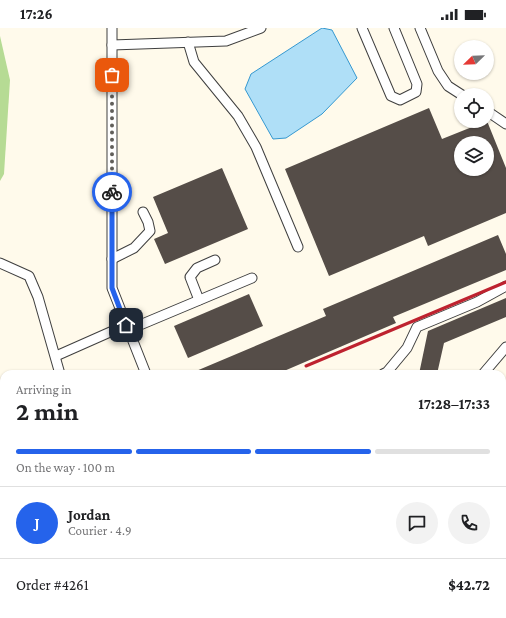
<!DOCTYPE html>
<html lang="en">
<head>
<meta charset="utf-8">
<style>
	:root { --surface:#fff; --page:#f2f2f2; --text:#202124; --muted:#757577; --line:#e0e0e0; --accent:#2563eb }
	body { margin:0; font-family:"Crimson Pro",serif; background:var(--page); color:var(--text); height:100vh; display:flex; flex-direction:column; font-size:15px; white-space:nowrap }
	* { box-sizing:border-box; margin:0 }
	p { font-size:13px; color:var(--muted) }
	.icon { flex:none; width:22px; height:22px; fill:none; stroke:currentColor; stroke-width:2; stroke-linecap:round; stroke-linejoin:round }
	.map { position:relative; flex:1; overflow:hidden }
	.sheet { position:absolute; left:0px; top:342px; width:506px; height:248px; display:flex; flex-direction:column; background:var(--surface); border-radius:12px 12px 0 0; box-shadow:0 1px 3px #0004 }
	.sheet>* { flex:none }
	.needle { width:26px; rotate:247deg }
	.fabs { position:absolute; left:454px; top:12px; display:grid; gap:8px }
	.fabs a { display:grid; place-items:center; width:40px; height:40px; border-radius:50%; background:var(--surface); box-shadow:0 1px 3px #0004; font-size:20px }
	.pin { position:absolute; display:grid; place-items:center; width:34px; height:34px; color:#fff; margin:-17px; border-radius:8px; box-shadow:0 2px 6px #0006 }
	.courier { position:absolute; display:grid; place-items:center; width:40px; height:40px; margin:-20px; border:3px solid #2563eb; border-radius:50%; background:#fff; color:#222; box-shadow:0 1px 5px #0007 }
	.headline em { font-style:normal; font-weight:700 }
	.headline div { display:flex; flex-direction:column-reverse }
	.headline { display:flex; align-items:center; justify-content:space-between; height:68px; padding:0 16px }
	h1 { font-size:26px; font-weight:700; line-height:30px }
	.bar { display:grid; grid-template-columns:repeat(4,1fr); gap:6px 4px; align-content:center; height:48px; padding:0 16px }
	.bar i { height:5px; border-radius:3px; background:var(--line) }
	.bar .active { background:var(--accent) }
	.bar p { grid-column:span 4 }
	.line { display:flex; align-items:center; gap:10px; padding:0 16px; border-top:1px solid var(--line) }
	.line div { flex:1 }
	.round { display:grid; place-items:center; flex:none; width:42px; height:42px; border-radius:21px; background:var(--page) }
	.status { display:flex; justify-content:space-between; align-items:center; height:28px; padding:0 20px; background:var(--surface); direction:ltr }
	.status svg { height:11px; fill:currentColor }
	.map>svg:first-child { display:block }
	.forest { fill:#b6db94 }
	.water { fill:#afdff7; stroke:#3598d0 }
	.building { fill:#554d48; fill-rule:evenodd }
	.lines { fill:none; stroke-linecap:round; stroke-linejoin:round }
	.minor-casing { stroke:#3f3f3f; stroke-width:11 }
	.minor { stroke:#fff; stroke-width:9 }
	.rail { stroke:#be222f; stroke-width:3 }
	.done { stroke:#615f5a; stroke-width:4; stroke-dasharray:0 7.2 }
	.route { stroke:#2563eb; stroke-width:5 }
</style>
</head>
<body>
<div class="status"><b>17:26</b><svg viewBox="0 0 49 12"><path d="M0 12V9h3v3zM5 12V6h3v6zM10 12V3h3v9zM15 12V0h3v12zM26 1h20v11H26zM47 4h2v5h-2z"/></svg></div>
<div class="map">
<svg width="506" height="590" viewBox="0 0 506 590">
	<rect width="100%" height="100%" fill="#fffaeb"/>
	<g class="forest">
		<path d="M 0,8 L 10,52 L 4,146 L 0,153 Z"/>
		<path d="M 0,365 L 4,375 L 4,558 L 0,560 Z"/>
	</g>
	<path class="water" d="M 322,0 L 332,2 L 357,50 L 322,86 L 286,110 L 273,111 L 245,61 L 251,46 Z"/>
	<g class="building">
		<path d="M 429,80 L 442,111 L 487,93 L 506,140 L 506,185 L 428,218 L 424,208 L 329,248 L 285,141 ZM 461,115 L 487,115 L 487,141 L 461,141 Z"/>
		<path d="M 222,140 L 248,201 L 165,236 L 154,211 L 168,205 L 153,169 Z"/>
		<path d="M 498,207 L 506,226 L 506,242 L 393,289 L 396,295 L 277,346 L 189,346 L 326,288 L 323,281 Z"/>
		<path d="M 249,266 L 263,298 L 188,330 L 174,298 Z"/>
		<path d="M 506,270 L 506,289 L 444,315 L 437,346 L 419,346 L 428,303 Z"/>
	</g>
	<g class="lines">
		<g class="minor-casing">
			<g id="minor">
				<path d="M 112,0 L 112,260 L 146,346"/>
				<path d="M 362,0 L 391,68 L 400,72 L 416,64 L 417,56 L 394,0"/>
				<path d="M 420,0 L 438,43 L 448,58 L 462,67"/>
				<path d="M 188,14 L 194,34 L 238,88 L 256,119 L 298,219"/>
				<path d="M 112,17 L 226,13 L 261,0"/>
				<path d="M 487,83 L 506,96"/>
				<path d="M 112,231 L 134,220 L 150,203 L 148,194 L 143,184"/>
				<path d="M 0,235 L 29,248 L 38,269 L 60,346"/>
				<path d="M 199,272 L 190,249 L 197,240 L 215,232"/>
				<path d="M 128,302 L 252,250"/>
				<path d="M 56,328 L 126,297"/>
				<path d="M 383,346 L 387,344 L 407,320 L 417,299 L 477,274 L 506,258"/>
				<path d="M 483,346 L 506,319"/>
				<path d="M 0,583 L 4,581"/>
				<path d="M 245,586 L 247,590"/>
				<path d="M 121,590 L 131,586"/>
				<path d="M 438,590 L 446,586"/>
			</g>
		</g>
		<use href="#minor" class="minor"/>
		<path class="rail" d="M 306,338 L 506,254"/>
	</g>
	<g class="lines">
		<path class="done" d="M 112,47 L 112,164"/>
		<path class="route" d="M 112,164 L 112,260 L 126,297"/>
	</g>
</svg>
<div class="fabs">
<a><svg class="needle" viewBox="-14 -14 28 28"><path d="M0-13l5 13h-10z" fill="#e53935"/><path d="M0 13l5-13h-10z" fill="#757577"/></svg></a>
<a><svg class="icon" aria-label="locate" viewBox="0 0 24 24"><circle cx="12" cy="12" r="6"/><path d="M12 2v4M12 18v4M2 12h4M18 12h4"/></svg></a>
<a><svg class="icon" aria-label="layers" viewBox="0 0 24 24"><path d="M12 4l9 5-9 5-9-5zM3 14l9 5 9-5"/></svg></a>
</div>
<div class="pin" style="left:112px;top:47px;background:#ea580c"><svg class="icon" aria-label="bag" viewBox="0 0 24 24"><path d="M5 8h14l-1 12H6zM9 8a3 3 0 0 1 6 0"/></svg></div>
<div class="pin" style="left:126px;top:297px;background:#1f2937"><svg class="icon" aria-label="home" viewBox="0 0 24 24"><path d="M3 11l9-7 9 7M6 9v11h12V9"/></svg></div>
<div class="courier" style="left:112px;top:164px"><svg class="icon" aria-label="bike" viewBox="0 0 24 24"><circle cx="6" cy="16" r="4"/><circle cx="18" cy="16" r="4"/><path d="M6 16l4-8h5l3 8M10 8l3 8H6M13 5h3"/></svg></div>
<section class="sheet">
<div class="headline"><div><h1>2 min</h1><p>Arriving in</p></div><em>17:28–17:33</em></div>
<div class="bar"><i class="active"></i><i class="active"></i><i class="active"></i><i></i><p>On the way · 100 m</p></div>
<div class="line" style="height:72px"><b class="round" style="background:var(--accent);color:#fff">J</b><div><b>Jordan</b><p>Courier · 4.9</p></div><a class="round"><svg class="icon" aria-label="chat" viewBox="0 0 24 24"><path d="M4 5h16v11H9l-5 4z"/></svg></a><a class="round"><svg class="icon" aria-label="phone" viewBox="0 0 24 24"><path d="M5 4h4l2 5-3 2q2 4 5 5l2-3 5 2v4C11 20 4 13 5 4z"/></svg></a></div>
<div class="line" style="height:52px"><div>Order #4261</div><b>$42.72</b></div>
</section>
</div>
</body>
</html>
